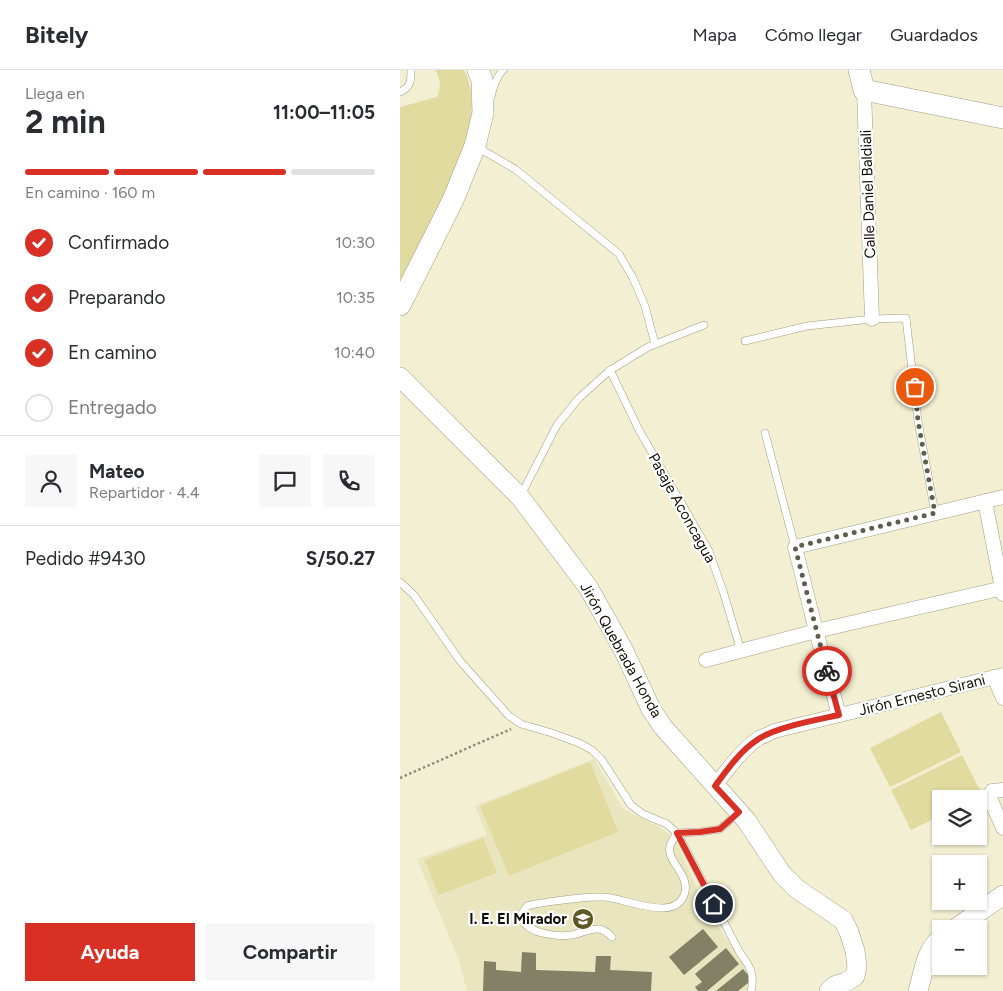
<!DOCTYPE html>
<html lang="es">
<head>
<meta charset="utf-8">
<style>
	:root { --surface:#fff; --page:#f7f7f7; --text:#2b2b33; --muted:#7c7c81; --line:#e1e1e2; --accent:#d93025 }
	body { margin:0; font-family:Figtree,sans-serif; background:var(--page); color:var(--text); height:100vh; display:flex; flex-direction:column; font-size:19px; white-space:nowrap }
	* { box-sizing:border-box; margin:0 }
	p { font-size:16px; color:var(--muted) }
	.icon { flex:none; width:28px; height:28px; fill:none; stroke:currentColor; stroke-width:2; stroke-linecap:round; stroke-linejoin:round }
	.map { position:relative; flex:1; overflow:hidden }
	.sheet { display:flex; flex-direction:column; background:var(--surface); width:400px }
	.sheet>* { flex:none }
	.tools { position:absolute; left:532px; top:720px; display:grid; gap:10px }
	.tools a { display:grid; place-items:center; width:55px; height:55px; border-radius:0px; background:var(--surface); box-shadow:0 1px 4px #0004; font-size:25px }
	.pin { position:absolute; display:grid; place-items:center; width:42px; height:42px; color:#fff; margin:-21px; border:2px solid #fff; border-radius:50%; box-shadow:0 1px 5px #0007 }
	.courier { position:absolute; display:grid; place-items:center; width:50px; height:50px; margin:-25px; border:4px solid #d93025; border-radius:50%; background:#fff; color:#222; box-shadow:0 1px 6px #0007 }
	.summary em { font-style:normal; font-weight:700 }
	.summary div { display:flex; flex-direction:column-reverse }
	.summary { display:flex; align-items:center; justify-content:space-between; height:85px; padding:0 25px }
	h1 { font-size:32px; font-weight:700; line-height:38px }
	.bar { display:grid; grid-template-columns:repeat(4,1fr); gap:8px 5px; align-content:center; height:60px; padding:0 25px }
	.bar i { height:6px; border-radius:4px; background:var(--line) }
	.bar .current { background:var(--accent) }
	.bar p { grid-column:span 4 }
	.line { display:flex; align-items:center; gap:12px; padding:0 25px; border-top:1px solid var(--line) }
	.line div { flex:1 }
	.round { display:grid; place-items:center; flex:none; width:52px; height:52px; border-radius:0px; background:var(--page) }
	ol { padding:0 25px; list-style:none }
	li { display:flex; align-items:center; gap:15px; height:55px }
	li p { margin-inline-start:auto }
	li .icon { padding:5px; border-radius:50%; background:var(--accent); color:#fff; stroke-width:4 }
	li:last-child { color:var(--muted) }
	li i { width:28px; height:28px; border:2px solid var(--line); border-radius:50% }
	.action { display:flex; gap:10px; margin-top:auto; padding:10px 25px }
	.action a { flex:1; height:58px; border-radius:0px; background:var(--accent); color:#fff; font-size:20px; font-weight:700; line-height:58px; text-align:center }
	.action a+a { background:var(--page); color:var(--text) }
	header { display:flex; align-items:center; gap:30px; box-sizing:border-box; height:70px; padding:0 25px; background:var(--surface); border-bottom:1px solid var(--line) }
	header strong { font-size:24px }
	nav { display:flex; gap:28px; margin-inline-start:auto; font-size:18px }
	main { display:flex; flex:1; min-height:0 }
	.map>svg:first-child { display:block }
	.built { fill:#e8e5bf }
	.green { fill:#e1db9f }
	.building { fill:#828065 }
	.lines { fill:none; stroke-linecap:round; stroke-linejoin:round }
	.lane-casing { stroke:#a29f84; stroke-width:8 }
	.street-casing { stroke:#a29f84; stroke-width:15 }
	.secondary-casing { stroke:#a29f84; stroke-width:20 }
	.primary-casing { stroke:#a29f84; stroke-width:22 }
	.path { stroke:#908d79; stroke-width:2.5; stroke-dasharray:2.5 2.5; stroke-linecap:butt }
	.lane { stroke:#fff; stroke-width:7 }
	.street { stroke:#fff; stroke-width:14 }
	.secondary { stroke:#fff; stroke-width:19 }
	.primary { stroke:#fff; stroke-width:21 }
	.done { stroke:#5f5d4d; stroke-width:5; stroke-dasharray:0 9 }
	.route { stroke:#d93025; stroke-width:6 }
	.labels { text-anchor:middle; stroke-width:4.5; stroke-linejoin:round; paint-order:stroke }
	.street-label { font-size:15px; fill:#100f05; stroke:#fff }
	.poi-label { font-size:15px; font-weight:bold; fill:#100f05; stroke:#fff; text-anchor:end }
</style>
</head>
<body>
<header>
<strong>Bitely</strong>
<nav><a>Mapa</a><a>Cómo llegar</a><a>Guardados</a></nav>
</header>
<main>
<section class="sheet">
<div class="summary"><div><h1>2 min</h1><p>Llega en</p></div><em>11:00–11:05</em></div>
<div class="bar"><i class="current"></i><i class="current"></i><i class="current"></i><i></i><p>En camino · 160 m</p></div>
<ol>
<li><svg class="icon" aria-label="check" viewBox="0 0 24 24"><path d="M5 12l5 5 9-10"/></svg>Confirmado<p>10:30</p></li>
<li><svg class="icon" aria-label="check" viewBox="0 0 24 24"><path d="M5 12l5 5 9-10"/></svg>Preparando<p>10:35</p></li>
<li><svg class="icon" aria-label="check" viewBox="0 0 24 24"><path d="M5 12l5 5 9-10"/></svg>En camino<p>10:40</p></li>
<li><i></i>Entregado</li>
</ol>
<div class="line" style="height:90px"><a class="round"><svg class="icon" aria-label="person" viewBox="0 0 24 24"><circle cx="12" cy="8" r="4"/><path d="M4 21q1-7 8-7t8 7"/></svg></a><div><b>Mateo</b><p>Repartidor · 4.4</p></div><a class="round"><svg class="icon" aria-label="chat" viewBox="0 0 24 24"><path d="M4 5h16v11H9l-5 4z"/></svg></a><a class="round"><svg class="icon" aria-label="phone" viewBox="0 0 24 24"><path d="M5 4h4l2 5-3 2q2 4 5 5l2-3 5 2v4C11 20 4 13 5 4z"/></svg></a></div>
<div class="line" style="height:65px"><div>Pedido #9430</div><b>S/50.27</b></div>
<div class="action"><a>Ayuda</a><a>Compartir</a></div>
</section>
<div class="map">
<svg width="603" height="921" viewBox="0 0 603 921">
	<rect width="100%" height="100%" fill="#f2efd2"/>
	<path class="built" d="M 194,689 L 223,739 L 261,758 L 269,764 L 277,773 L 306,839 L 347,897 L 351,911 L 347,921 L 67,921 L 59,890 L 17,789 L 87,765 L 75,736 Z"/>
	<g class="green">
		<path d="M 35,0 L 64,0 L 67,6 L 71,21 L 72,37 L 70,61 L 45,125 L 0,210 L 0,37 L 37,27 C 41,18 41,8 35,0 Z"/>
		<path d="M 541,642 L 561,682 L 490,717 L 470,678 Z"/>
		<path d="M 562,685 L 582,724 L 573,729 L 541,729 L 541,745 L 511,760 L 491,720 Z"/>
		<path d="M 190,692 L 218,762 L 109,806 L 80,736 Z"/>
		<path d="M 83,768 L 97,803 L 38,825 L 25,790 Z"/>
	</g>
	<g class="building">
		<path d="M 303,859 L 318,877 L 284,905 L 269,887 Z"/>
		<path d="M 326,878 L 339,894 L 307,921 L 298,921 L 295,917 L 302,912 L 295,904 Z"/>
		<path d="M 122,882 L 136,883 L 136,900 L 195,902 L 196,886 L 211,886 L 210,900 L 252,902 L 251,921 L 83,921 L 84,891 L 96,892 L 96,900 L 121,902 Z"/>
		<path d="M 343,899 L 349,906 L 348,913 L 338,921 L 316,921 Z"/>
	</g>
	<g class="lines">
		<g class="lane-casing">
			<g id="lane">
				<path d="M 0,22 C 11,17 11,11 11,0"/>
				<path d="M 91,27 C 93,16 96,8 103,0"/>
				<path d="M 77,77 L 115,99 L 219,184 L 233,208 L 245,236 L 255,274"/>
				<path d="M 345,271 L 407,256 L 472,249 L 506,248 L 518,351 L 535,443"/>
				<path d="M 210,300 L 239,360 L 309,481 L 323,521 L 341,581"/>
				<path d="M 365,363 L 395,477"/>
				<path d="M 120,427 L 157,355 L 179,328 L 209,301 L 248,277 L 304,255"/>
				<path d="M 0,512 L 14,525 L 60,591 L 109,646 L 121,654 L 152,663 L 179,673 L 192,680 L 202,690 L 231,735 L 243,744 L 267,754 L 278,764 L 340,883 C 350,896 355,904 351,921"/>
				<path d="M 212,867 C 208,863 205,860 199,859 C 189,858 180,864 171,865 C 159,867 130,864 123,851 C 122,848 122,845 122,843 L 127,836 L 135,834 C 157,831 180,826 203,827 C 224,827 277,855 285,822 C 289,803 266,791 270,776 C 271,772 275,767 277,763 L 300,762 L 320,759 L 339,742"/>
			</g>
		</g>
		<g class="street-casing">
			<g id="street">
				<path d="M 464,20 L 472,249"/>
				<path d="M 585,431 L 603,524"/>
				<path d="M 306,590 L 416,561 L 603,518"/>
				<path d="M 594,607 L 603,628"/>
				<path d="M 439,645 L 416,561 L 395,477 L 603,427"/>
				<path d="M 315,716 C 326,701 343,678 359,668 C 364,666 369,664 374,661 L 603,605"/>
				<path d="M 603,720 L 592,721 L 590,728 L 603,758"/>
			</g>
		</g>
		<g class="secondary-casing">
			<g id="secondary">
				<path d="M 0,307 L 120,427 L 188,517 L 223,579 L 251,639 L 263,657 L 346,750 L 382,804 L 397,819 L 443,850 L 449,862 L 455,881 L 457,896 L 455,906 L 446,912 L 434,916 L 429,921"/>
				<path d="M 555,859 L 603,825"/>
				<path d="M 518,921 C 523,904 526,879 541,868"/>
			</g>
		</g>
		<g class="primary-casing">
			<g id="primary">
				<path d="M 459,0 L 464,20 L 603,48"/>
				<path d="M 0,235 L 53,130 L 75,76 L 83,43 L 82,10 L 78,0"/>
			</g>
		</g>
		<path class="path" d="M 0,708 L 111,659"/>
		<use href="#lane" class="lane"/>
		<use href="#street" class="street"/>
		<use href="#secondary" class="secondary"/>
		<use href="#primary" class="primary"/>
	</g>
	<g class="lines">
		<path class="done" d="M 427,601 L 395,477 L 535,443 L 518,351 L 515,317"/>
		<path class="route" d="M 314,834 L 277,763 L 300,762 L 320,759 L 339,742 L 315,716 C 327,700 340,681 357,670 C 375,657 417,650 439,645 L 427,601"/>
	</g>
	<defs>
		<g id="school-disc" transform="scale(1.125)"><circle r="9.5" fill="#5e5825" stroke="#fff"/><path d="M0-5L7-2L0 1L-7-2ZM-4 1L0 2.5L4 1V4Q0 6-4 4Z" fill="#fff"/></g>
	</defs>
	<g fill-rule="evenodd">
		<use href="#school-disc" x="183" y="849"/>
	</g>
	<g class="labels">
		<g class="street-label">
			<text transform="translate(468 124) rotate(-92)" y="5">Calle Daniel Baldiali</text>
			<text transform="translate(282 438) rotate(61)" y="5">Pasaje Aconcagua</text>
			<text transform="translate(221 580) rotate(61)" y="5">Jirón Quebrada Honda</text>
			<text transform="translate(522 625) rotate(-14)" y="5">Jirón Ernesto Sirani</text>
		</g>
		<g class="poi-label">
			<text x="167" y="854">I. E. El Mirador</text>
		</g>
	</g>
</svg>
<div class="tools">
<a><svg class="icon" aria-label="layers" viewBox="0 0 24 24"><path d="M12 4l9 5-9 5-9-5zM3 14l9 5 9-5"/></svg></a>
<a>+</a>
<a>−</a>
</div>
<div class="pin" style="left:515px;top:317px;background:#ea580c"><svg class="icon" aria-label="bag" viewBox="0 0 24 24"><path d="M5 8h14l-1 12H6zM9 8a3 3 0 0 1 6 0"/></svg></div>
<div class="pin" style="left:314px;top:834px;background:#1f2937"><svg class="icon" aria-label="home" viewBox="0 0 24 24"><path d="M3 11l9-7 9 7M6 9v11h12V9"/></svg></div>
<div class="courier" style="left:427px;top:601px"><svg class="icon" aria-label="bike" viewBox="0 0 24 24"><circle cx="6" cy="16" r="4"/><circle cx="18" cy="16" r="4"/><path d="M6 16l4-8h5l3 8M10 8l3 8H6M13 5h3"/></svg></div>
</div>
</main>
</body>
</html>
